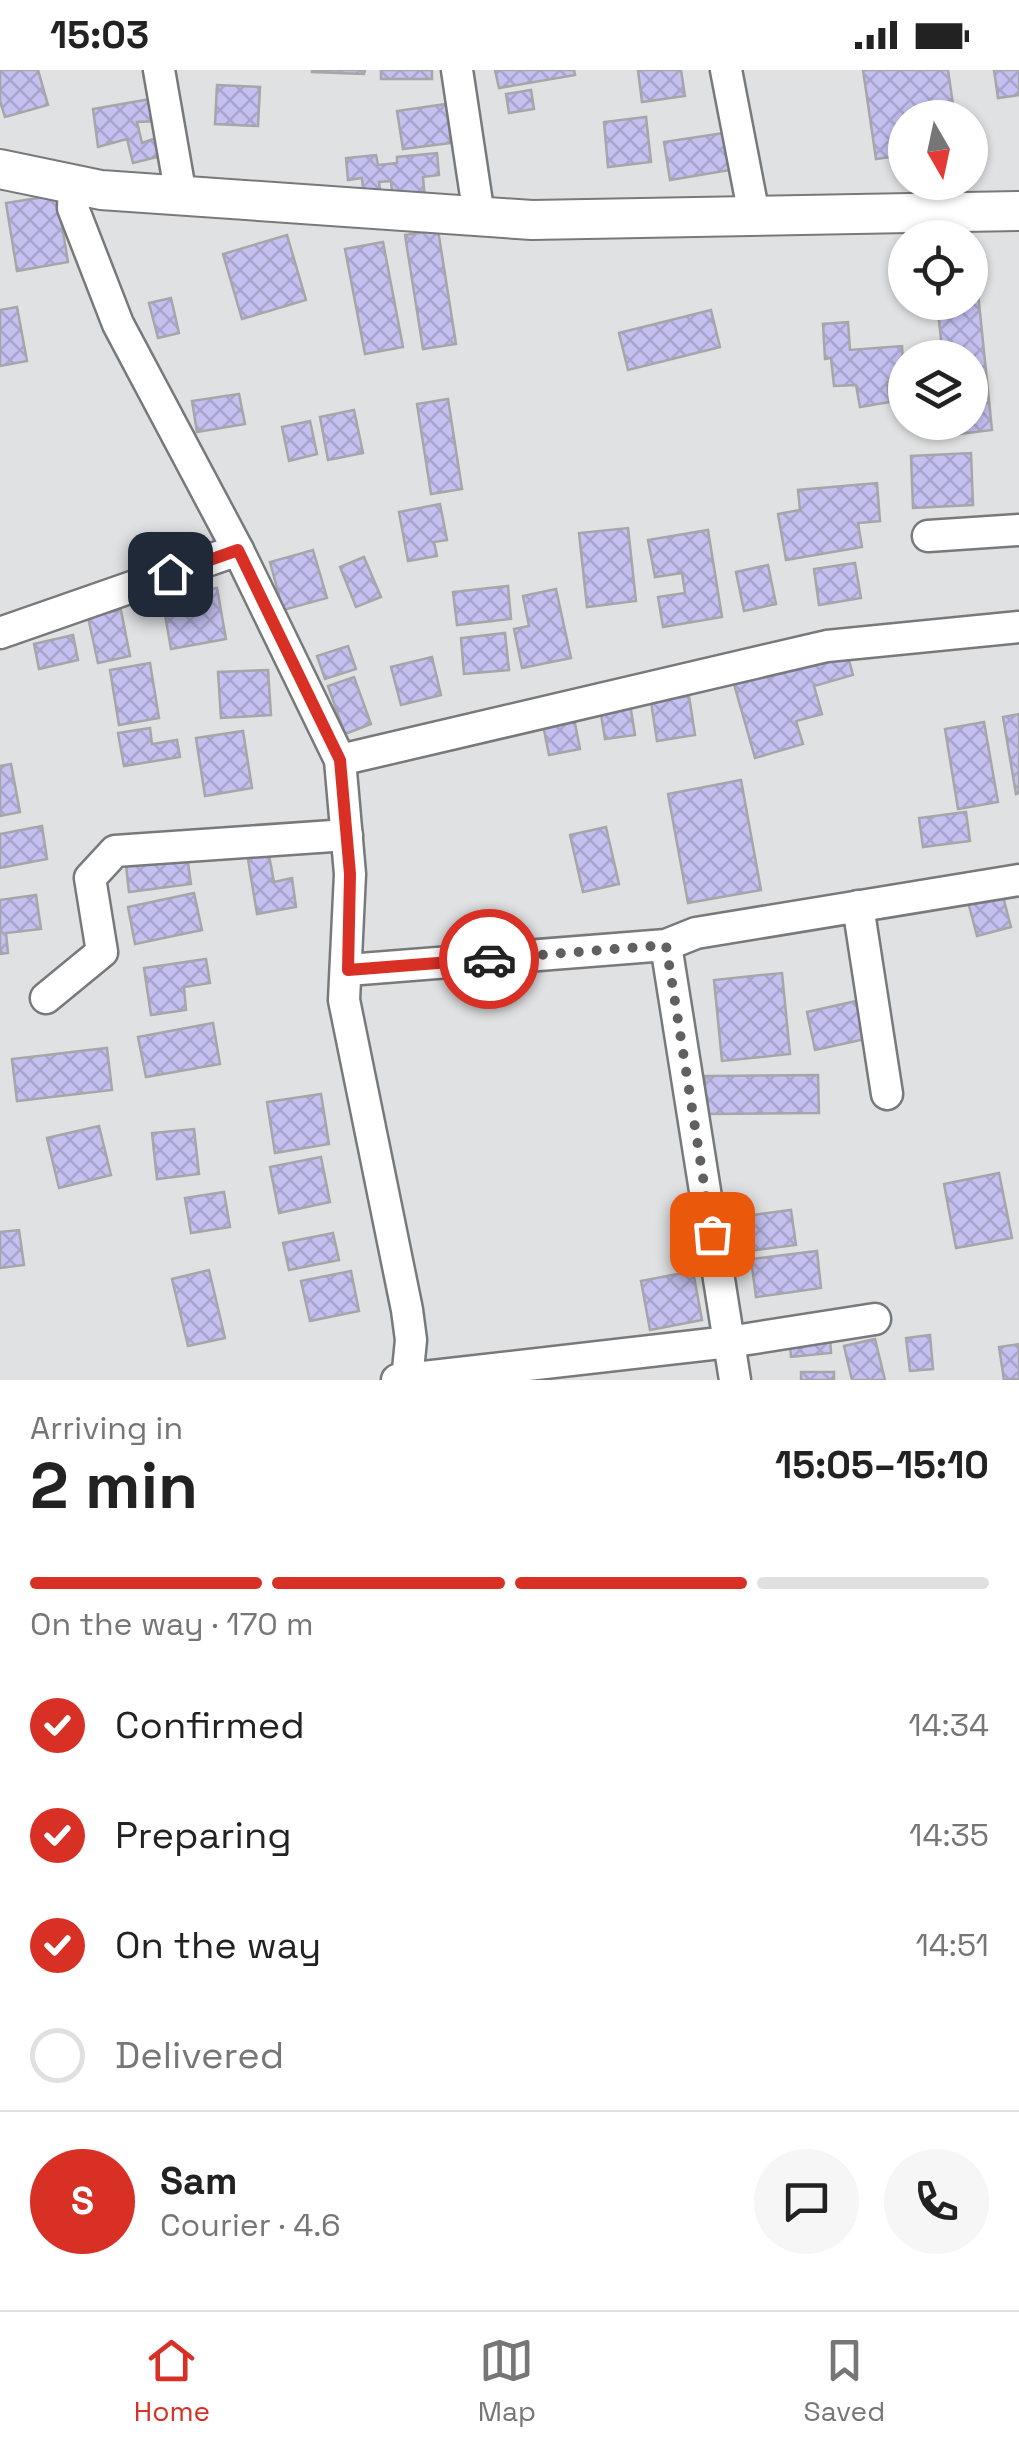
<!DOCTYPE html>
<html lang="en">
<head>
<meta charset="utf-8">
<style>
	:root { --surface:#fff; --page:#f6f6f6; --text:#222; --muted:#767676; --line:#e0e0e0; --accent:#d93025 }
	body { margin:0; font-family:"Space Grotesk",sans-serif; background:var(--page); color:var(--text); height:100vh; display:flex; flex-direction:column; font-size:38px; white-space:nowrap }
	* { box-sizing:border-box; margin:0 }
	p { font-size:32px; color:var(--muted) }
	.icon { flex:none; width:55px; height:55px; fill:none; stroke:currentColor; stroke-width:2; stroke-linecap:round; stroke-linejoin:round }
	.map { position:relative; height:1310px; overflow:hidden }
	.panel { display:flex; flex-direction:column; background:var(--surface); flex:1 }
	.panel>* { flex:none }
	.needle { width:65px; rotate:171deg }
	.tools { position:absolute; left:888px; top:30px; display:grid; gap:20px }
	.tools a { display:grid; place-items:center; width:100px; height:100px; border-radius:50%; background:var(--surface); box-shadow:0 2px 8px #0004; font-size:50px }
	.pin { position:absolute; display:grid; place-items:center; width:85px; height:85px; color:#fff; margin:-42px; border-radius:20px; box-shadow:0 5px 15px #0006 }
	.courier { position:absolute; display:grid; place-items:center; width:100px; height:100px; margin:-50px; border:8px solid #d93025; border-radius:50%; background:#fff; color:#222; box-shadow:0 2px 12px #0007 }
	.overview em { font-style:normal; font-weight:800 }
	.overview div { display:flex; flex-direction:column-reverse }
	.overview { display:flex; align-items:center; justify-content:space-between; height:170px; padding:0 30px }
	h1 { font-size:65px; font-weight:800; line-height:75px }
	.bar { display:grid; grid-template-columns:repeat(4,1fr); gap:15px 10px; align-content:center; height:120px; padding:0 30px }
	.bar i { height:12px; border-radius:8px; background:var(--line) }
	.bar .on { background:var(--accent) }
	.bar p { grid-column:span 4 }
	.line { display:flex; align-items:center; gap:25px; padding:0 30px; border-top:2px solid var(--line) }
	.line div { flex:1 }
	.round { display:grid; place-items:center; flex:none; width:105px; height:105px; border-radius:52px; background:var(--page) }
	ol { padding:0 30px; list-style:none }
	li { display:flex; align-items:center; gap:30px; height:110px }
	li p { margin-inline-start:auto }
	li .icon { padding:10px; border-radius:50%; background:var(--accent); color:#fff; stroke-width:4 }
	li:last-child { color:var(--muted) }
	li i { width:55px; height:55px; border:5px solid var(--line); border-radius:50% }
	.status { display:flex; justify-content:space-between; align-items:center; height:70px; padding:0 50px; background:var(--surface); direction:ltr }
	.status svg { height:28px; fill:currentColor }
	.menu { display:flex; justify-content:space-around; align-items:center; height:140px; border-top:2px solid var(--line); background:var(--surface); font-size:28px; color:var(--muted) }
	.menu a { display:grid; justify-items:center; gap:5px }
	.menu .on { color:var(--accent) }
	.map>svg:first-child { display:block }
	.building { fill:url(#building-cross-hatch); stroke:#a6a6a8; stroke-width:2.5 }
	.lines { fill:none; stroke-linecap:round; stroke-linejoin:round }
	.minor-casing { stroke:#78797b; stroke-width:35 }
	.tertiary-casing { stroke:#78797b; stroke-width:42 }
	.minor { stroke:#fff; stroke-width:30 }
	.tertiary { stroke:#fff; stroke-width:38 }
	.done { stroke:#5f6061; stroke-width:10; stroke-dasharray:0 18 }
	.route { stroke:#d93025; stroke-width:12 }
</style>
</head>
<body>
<div class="status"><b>15:03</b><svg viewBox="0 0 49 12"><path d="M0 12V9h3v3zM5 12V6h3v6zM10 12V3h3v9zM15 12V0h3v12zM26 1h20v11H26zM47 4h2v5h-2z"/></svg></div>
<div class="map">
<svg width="1019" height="1310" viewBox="0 0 1019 1310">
	<defs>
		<pattern id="building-cross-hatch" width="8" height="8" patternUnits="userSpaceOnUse" patternTransform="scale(2.5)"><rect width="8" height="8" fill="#c4c0f0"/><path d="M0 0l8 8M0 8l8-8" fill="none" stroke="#a8a4cd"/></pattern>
	</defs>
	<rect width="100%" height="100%" fill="#e0e1e2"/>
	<g class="building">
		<path d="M 0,0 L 38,0 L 48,35 L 5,47 L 0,31 Z"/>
		<path d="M 312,0 L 365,0 L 364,4 L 312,2 Z"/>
		<rect x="381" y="0" width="51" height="9"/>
		<path d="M 495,0 L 574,0 L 575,5 L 499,18 Z"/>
		<path d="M 638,0 L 681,0 L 685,26 L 642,32 Z"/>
		<path d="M 863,0 L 948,0 L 955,48 L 905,48 L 905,85 L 876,89 Z"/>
		<path d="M 994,0 L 1019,0 L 1019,25 L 998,28 Z"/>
		<path d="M 217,15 L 260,17 L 258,56 L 215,54 Z"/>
		<path d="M 531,20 L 534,39 L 509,43 L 506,24 Z"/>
		<path d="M 156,28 L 160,51 L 137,52 L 142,73 L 162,66 L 165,85 L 133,93 L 127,69 L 98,77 L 93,39 Z"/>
		<path d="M 446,34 L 451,73 L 403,79 L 397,41 Z"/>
		<path d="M 646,47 L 651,92 L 608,97 L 604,52 Z"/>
		<path d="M 724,63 L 730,100 L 670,110 L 664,72 Z"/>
		<path d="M 437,83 L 439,105 L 423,107 L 425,130 L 393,133 L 391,111 L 379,112 L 381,130 L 364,131 L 362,108 L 348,110 L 346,88 L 376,85 L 378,95 L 397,93 L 397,87 Z"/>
		<path d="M 57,125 L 68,192 L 17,201 L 6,133 Z"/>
		<path d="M 438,160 L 456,274 L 423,279 L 405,165 Z"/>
		<path d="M 287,165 L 306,230 L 242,249 L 223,184 Z"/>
		<path d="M 383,172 L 403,277 L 365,284 L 345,179 Z"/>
		<path d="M 974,184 L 992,360 L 951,365 L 950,352 L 970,352 L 970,288 L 943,288 L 937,232 L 970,232 L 970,185 Z"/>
		<path d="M 171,228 L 179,263 L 158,268 L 149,233 Z"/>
		<path d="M 17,237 L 27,291 L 0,296 L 0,240 Z"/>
		<path d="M 711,240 L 720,277 L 628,300 L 619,263 Z"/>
		<path d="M 848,252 L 850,280 L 902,276 L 904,311 L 887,312 L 890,332 L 860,337 L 856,315 L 834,316 L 831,288 L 825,289 L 823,254 Z"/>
		<path d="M 239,324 L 245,354 L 197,362 L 192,331 Z"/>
		<path d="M 448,329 L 462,419 L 431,424 L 417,334 Z"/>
		<path d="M 354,340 L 363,383 L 328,390 L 320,347 Z"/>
		<path d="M 310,351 L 317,384 L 289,391 L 282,357 Z"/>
		<path d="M 971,383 L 973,435 L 913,438 L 911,386 Z"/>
		<path d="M 877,413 L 880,451 L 858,453 L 862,477 L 786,490 L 778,444 L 800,440 L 798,420 Z"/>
		<path d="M 440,434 L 447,470 L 434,472 L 437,486 L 408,491 L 399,442 Z"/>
		<path d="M 628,458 L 636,531 L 587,537 L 579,463 Z"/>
		<path d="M 708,460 L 722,547 L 663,557 L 658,527 L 685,523 L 682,503 L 655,507 L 648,470 Z"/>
		<path d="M 313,480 L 327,528 L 283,540 L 270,492 Z"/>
		<path d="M 364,487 L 381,527 L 356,537 L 340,497 Z"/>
		<path d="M 855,493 L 861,528 L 819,535 L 814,499 Z"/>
		<path d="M 768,495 L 776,534 L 744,541 L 736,502 Z"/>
		<path d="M 508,516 L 511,549 L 457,555 L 453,522 Z"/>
		<path d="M 217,518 L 226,569 L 171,579 L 162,528 Z"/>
		<path d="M 556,519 L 571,588 L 522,598 L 514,559 L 529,556 L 523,526 Z"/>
		<path d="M 121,540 L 130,586 L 98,593 L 88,547 Z"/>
		<path d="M 505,563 L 509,600 L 464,604 L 461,568 Z"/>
		<path d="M 73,565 L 78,590 L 39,599 L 34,574 Z"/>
		<path d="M 348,576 L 356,599 L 325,609 L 317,586 Z"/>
		<path d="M 847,583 L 853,605 L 814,616 L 822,644 L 796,651 L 803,674 L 755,688 L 734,614 Z"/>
		<path d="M 432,587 L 441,625 L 401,635 L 391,597 Z"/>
		<path d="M 150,593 L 159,648 L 119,655 L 110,600 Z"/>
		<path d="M 268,600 L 271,645 L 221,648 L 218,602 Z"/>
		<path d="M 354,607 L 371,654 L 345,664 L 328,616 Z"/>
		<path d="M 689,626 L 695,665 L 657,671 L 651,632 Z"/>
		<path d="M 630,634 L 635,665 L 605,669 L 600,638 Z"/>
		<path d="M 1019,644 L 1019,723 L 1016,724 L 1003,647 Z"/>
		<path d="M 574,648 L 580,679 L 549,685 L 543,655 Z"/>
		<path d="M 984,652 L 998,732 L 958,739 L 945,659 Z"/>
		<path d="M 150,658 L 152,674 L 177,670 L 180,687 L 124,696 L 118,663 Z"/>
		<path d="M 243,661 L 252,718 L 205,726 L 196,668 Z"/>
		<path d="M 11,694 L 20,742 L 0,746 L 0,696 Z"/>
		<path d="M 741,710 L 761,820 L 688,833 L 668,724 Z"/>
		<path d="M 966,742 L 970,771 L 923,777 L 919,748 Z"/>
		<path d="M 42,756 L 47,789 L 0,798 L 0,764 Z"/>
		<path d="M 606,757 L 619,814 L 583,822 L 570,765 Z"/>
		<path d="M 186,779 L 191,814 L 129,822 L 125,787 Z"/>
		<path d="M 268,780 L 274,812 L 292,808 L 296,837 L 257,844 L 247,783 Z"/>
		<path d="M 1001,819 L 1011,857 L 977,866 L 967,828 Z"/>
		<path d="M 194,823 L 202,860 L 135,874 L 128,837 Z"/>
		<path d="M 36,825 L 41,859 L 6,863 L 8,883 L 0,884 L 0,830 Z"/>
		<path d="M 206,889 L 210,913 L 184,917 L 186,940 L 151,945 L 144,898 Z"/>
		<path d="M 782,903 L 790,984 L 722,991 L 714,910 Z"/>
		<path d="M 856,931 L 865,969 L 815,980 L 807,942 Z"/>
		<path d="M 213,953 L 220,994 L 146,1007 L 138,967 Z"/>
		<path d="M 107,978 L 112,1020 L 17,1031 L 12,989 Z"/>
		<path d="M 818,1005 L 819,1043 L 705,1044 L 705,1006 Z"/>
		<path d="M 321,1024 L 329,1074 L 275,1083 L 267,1032 Z"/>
		<path d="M 99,1056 L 111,1105 L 59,1118 L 47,1068 Z"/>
		<path d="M 194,1059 L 199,1104 L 157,1109 L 152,1063 Z"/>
		<path d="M 321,1087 L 330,1132 L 279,1143 L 270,1097 Z"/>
		<path d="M 999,1103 L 1012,1168 L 956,1178 L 944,1114 Z"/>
		<path d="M 224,1122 L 230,1157 L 191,1163 L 185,1128 Z"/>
		<path d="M 791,1140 L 796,1175 L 740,1182 L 736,1147 Z"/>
		<path d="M 19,1160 L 24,1195 L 0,1198 L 0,1162 Z"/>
		<path d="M 333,1163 L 339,1190 L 289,1200 L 283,1173 Z"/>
		<path d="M 817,1181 L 821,1218 L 756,1227 L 751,1189 Z"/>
		<path d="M 209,1200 L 225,1268 L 188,1276 L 172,1209 Z"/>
		<path d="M 351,1201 L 359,1241 L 310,1251 L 301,1211 Z"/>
		<path d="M 693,1201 L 702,1250 L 650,1260 L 641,1211 Z"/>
		<path d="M 930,1265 L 933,1299 L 910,1301 L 906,1268 Z"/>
		<path d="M 830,1268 L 831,1283 L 791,1287 L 790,1273 Z"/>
		<path d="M 875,1269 L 885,1310 L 852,1310 L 844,1276 Z"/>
		<path d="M 1019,1274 L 1019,1309 L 1004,1310 L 999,1277 Z"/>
		<rect x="801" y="1302" width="33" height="8"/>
	</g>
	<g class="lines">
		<g class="minor-casing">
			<g id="minor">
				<path d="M 159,0 L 181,126"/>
				<path d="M 457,0 L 479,146"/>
				<path d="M 726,0 L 754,145"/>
				<path d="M 74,115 L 73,138 L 118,254 L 238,480 L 340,690 L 350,804 L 344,930 L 407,1240 L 411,1270 L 407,1310"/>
				<path d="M 928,466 L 1019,460"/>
				<path d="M 0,563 L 238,480"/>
				<path d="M 340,690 L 827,576 L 1019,557"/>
				<path d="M 858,836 L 887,1024"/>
				<path d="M 666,875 L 735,1310"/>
				<path d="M 348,900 L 666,875 L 696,863 L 1019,810"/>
				<path d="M 46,928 L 102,882 L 90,808 L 115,781 L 347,765"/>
				<path d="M 397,1310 L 729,1272 L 875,1249"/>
			</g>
		</g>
		<g class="tertiary-casing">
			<path id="tertiary" d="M 0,99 L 101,120 L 532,150 L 1019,141"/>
		</g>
		<use href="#minor" class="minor"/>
		<use href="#tertiary" class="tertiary"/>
	</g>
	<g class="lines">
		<path class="done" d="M 489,889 L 666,875 L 712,1164"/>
		<path class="route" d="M 170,504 L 238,480 L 340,690 L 350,804 L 348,900 L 489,889"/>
	</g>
</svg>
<div class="tools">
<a><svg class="needle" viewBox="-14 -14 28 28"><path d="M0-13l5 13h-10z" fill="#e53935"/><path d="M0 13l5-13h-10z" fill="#767676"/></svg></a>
<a><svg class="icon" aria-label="locate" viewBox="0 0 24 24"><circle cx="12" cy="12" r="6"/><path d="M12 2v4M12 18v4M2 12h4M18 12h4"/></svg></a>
<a><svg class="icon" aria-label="layers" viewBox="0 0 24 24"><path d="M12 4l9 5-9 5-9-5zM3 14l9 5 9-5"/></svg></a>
</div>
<div class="pin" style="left:712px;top:1164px;background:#ea580c"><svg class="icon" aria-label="bag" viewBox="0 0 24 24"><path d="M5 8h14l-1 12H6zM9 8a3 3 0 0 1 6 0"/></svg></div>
<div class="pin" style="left:170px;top:504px;background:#1f2937"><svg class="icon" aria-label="home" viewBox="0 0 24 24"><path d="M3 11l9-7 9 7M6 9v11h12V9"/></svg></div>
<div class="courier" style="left:489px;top:889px"><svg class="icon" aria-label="car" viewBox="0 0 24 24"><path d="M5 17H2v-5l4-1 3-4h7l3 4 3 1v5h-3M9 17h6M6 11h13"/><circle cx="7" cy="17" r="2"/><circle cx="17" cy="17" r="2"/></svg></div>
</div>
<section class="panel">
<div class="overview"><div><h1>2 min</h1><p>Arriving in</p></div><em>15:05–15:10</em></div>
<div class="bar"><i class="on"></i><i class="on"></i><i class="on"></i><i></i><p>On the way · 170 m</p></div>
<ol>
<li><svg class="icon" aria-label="check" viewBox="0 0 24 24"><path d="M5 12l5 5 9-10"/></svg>Confirmed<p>14:34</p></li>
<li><svg class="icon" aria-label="check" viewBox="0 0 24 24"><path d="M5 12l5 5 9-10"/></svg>Preparing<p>14:35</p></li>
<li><svg class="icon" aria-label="check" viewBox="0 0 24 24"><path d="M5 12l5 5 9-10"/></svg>On the way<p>14:51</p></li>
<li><i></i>Delivered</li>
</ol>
<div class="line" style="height:180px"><b class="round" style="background:var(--accent);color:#fff">S</b><div><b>Sam</b><p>Courier · 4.6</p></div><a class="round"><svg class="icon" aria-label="chat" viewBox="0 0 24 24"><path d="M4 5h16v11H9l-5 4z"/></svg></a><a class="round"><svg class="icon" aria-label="phone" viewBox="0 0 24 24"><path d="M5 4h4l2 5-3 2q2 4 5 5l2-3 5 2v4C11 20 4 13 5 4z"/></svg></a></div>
</section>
<nav class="menu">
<a class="on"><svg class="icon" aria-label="home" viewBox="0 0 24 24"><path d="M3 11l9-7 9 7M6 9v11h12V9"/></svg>Home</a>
<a><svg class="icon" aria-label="map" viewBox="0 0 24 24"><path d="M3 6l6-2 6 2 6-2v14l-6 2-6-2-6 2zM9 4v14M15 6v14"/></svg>Map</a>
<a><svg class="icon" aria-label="saved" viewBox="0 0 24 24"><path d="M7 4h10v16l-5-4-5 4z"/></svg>Saved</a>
</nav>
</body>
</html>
